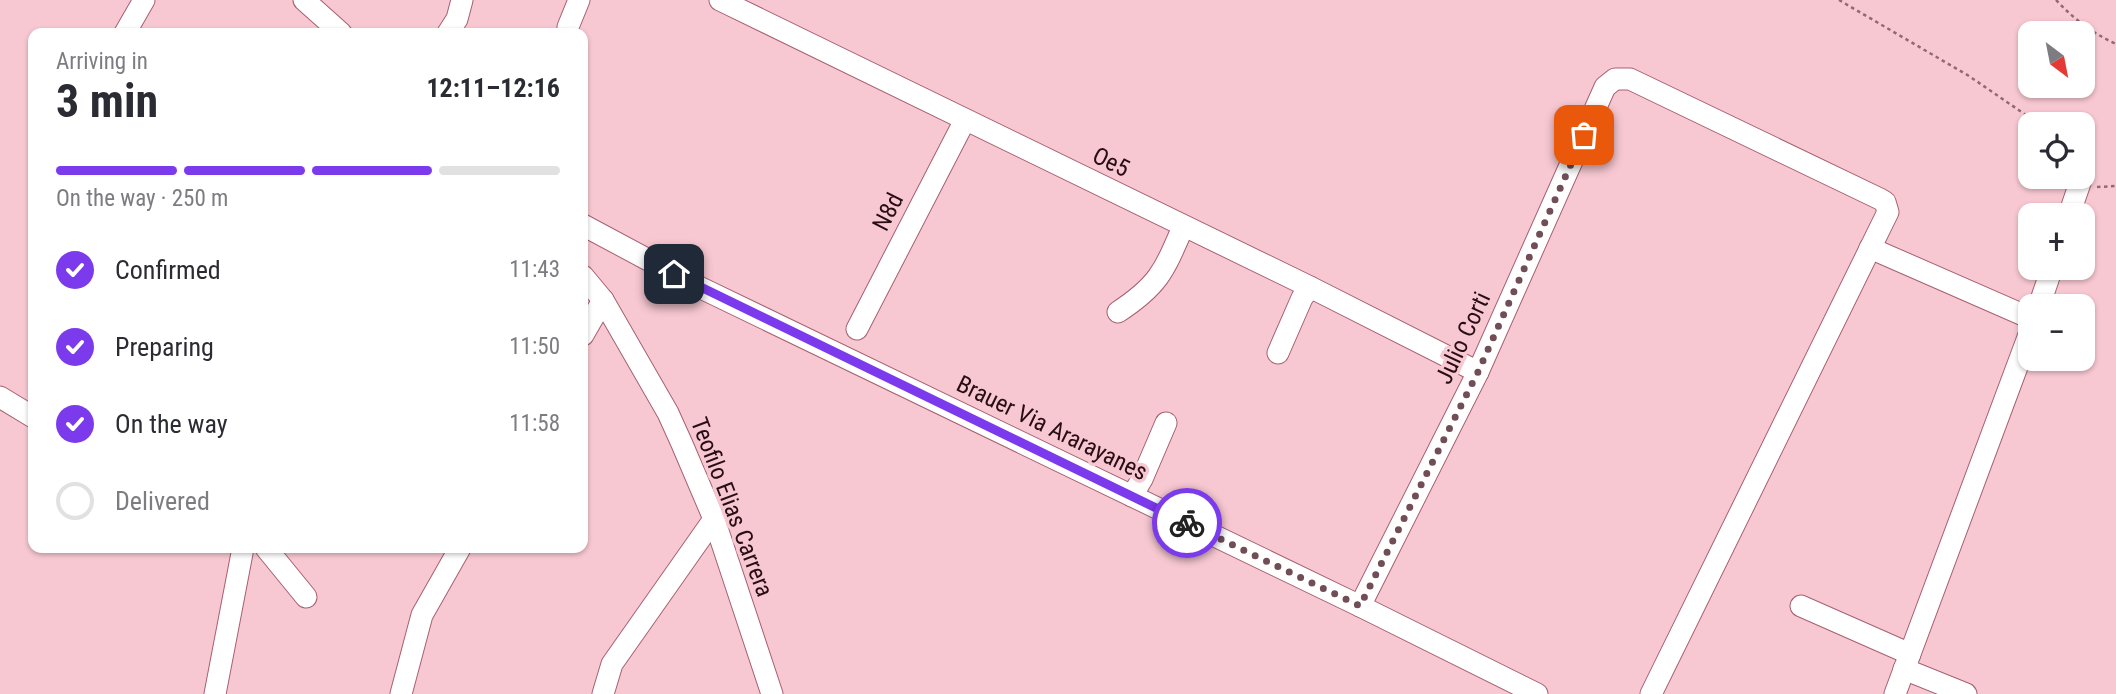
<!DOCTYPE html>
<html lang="en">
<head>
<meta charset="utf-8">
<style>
	:root { --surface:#fff; --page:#f7f7f7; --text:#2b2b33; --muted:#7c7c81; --line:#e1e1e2; --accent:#7c3aed }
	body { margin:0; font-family:"Roboto Condensed",sans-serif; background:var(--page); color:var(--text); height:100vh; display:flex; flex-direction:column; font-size:26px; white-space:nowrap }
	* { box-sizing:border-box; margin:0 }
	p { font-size:23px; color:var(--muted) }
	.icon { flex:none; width:38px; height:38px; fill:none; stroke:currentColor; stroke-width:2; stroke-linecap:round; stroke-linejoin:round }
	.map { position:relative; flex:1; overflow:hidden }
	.sheet { position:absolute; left:28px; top:28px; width:560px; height:525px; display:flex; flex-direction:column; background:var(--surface); border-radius:14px; box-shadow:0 2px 5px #0004 }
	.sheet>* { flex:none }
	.needle { width:46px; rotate:148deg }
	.fabs { position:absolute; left:2018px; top:21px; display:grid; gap:14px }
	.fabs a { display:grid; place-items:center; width:77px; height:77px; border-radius:14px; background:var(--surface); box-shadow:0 2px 5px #0004; font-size:35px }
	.pin { position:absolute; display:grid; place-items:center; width:60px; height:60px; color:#fff; margin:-30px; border-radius:14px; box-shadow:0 4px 10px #0006 }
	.courier { position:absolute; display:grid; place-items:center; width:70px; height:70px; margin:-35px; border:5px solid #7c3aed; border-radius:50%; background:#fff; color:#222; box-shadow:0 2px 9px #0007 }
	.headline em { font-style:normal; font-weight:700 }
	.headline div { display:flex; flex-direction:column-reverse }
	.headline { display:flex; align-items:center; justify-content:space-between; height:119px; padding:0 28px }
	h1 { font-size:46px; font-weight:700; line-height:52px }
	.bar { display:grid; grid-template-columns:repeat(4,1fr); gap:10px 7px; align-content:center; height:84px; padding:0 28px }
	.bar i { height:9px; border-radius:5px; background:var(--line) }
	.bar .selected { background:var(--accent) }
	.bar p { grid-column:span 4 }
	ol { padding:0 28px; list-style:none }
	li { display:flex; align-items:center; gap:21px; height:77px }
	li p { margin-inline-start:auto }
	li .icon { padding:7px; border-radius:50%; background:var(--accent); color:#fff; stroke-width:4 }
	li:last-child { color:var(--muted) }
	li i { width:38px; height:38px; border:4px solid var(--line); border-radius:50% }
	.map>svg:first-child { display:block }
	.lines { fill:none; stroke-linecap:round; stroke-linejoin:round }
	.minor-casing { stroke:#a66072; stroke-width:23 }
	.path { stroke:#8f6a73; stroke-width:2.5; stroke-dasharray:3.5 3.5; stroke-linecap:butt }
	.minor { stroke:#fff; stroke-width:21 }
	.done { stroke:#714e57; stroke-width:7; stroke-dasharray:0 12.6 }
	.route { stroke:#7c3aed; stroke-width:9 }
	.labels { text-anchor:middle; stroke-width:7; stroke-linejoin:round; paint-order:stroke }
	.street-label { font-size:24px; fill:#280d15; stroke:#f8c8d2 }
</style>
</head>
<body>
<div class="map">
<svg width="2116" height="694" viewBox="0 0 2116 694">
	<rect width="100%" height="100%" fill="#f8c8d2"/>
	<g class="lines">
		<g class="minor-casing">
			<g id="minor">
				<path d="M 304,0 L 341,33"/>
				<path d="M 720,0 L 1310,287 L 1478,372"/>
				<path d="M 568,27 L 579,0"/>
				<path d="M 125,33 L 144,0"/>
				<path d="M 448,33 L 457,19 L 462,0"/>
				<path d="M 2069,215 L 2082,177"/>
				<path d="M 583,225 L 697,286 L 1360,606 L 1537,694"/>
				<path d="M 1870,248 L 2030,318"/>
				<path d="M 583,276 L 603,300 L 668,413 L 682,444 L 714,519 L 772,694"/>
				<path d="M 2039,306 L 2052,268"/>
				<path d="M 1118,312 C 1159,285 1164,271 1183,227"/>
				<path d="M 857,329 L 965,120"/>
				<path d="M 583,335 L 603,300"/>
				<path d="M 1278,353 L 1302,298 L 1310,287"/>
				<path d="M 0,397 L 33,417"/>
				<path d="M 1132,496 L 1142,479 L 1166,423"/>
				<path d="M 266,548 L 306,597"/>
				<path d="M 1360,606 L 1478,372 L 1605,87 L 1615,79 L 1630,79 L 1880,199 L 1885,202 L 1888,212 L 1651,694"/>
				<path d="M 1801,606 L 1910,654"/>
				<path d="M 1904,669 L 1966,694"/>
				<path d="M 215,694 L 243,548"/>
				<path d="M 401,694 L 422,615 L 460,548"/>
				<path d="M 603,694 L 612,664 L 714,519"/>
				<path d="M 1895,694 L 2030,332"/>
			</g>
		</g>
		<g class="path">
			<path d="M 1839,0 L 1969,76 L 2039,124"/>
			<path d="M 2056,0 C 2074,19 2092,33 2116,44"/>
			<path d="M 2097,187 L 2116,186"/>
		</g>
		<use href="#minor" class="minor"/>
	</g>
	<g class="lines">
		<path class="done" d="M 1187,523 L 1360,606 L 1478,372 L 1584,135"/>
		<path class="route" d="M 674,274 L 1187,523"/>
	</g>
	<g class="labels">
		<g class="street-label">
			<text transform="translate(1111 162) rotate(26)" y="8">Oe5</text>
			<text transform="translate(888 212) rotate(-63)" y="8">N8d</text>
			<text transform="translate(1463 338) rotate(-65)" y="8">Julio Corti</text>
			<text transform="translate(1052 428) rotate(26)" y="8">Brauer Via Ararayanes</text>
			<text transform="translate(732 507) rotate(69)" y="8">Teofilo Elias Carrera</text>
		</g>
	</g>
</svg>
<div class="fabs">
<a><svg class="needle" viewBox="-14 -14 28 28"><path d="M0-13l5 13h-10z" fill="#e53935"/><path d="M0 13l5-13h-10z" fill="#7c7c81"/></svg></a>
<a><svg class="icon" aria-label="locate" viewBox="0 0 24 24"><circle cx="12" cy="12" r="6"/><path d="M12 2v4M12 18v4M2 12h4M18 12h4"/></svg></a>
<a>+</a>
<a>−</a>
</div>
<div class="pin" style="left:1584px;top:135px;background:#ea580c"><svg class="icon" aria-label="bag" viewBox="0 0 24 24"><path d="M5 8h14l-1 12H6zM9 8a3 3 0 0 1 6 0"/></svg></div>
<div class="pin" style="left:674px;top:274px;background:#1f2937"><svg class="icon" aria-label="home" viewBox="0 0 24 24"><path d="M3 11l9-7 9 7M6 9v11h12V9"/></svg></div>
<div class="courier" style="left:1187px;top:523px"><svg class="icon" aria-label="bike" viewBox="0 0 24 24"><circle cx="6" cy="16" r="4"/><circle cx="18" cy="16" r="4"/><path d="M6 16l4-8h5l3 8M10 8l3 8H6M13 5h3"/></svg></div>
<section class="sheet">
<div class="headline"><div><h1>3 min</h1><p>Arriving in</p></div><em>12:11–12:16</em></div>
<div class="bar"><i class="selected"></i><i class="selected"></i><i class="selected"></i><i></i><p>On the way · 250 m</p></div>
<ol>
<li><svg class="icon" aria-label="check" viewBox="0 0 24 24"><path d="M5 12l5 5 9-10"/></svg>Confirmed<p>11:43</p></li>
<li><svg class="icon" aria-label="check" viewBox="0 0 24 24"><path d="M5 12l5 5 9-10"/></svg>Preparing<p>11:50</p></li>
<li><svg class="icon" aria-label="check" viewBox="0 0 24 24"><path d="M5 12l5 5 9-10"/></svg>On the way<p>11:58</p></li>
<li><i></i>Delivered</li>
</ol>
</section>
</div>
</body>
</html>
